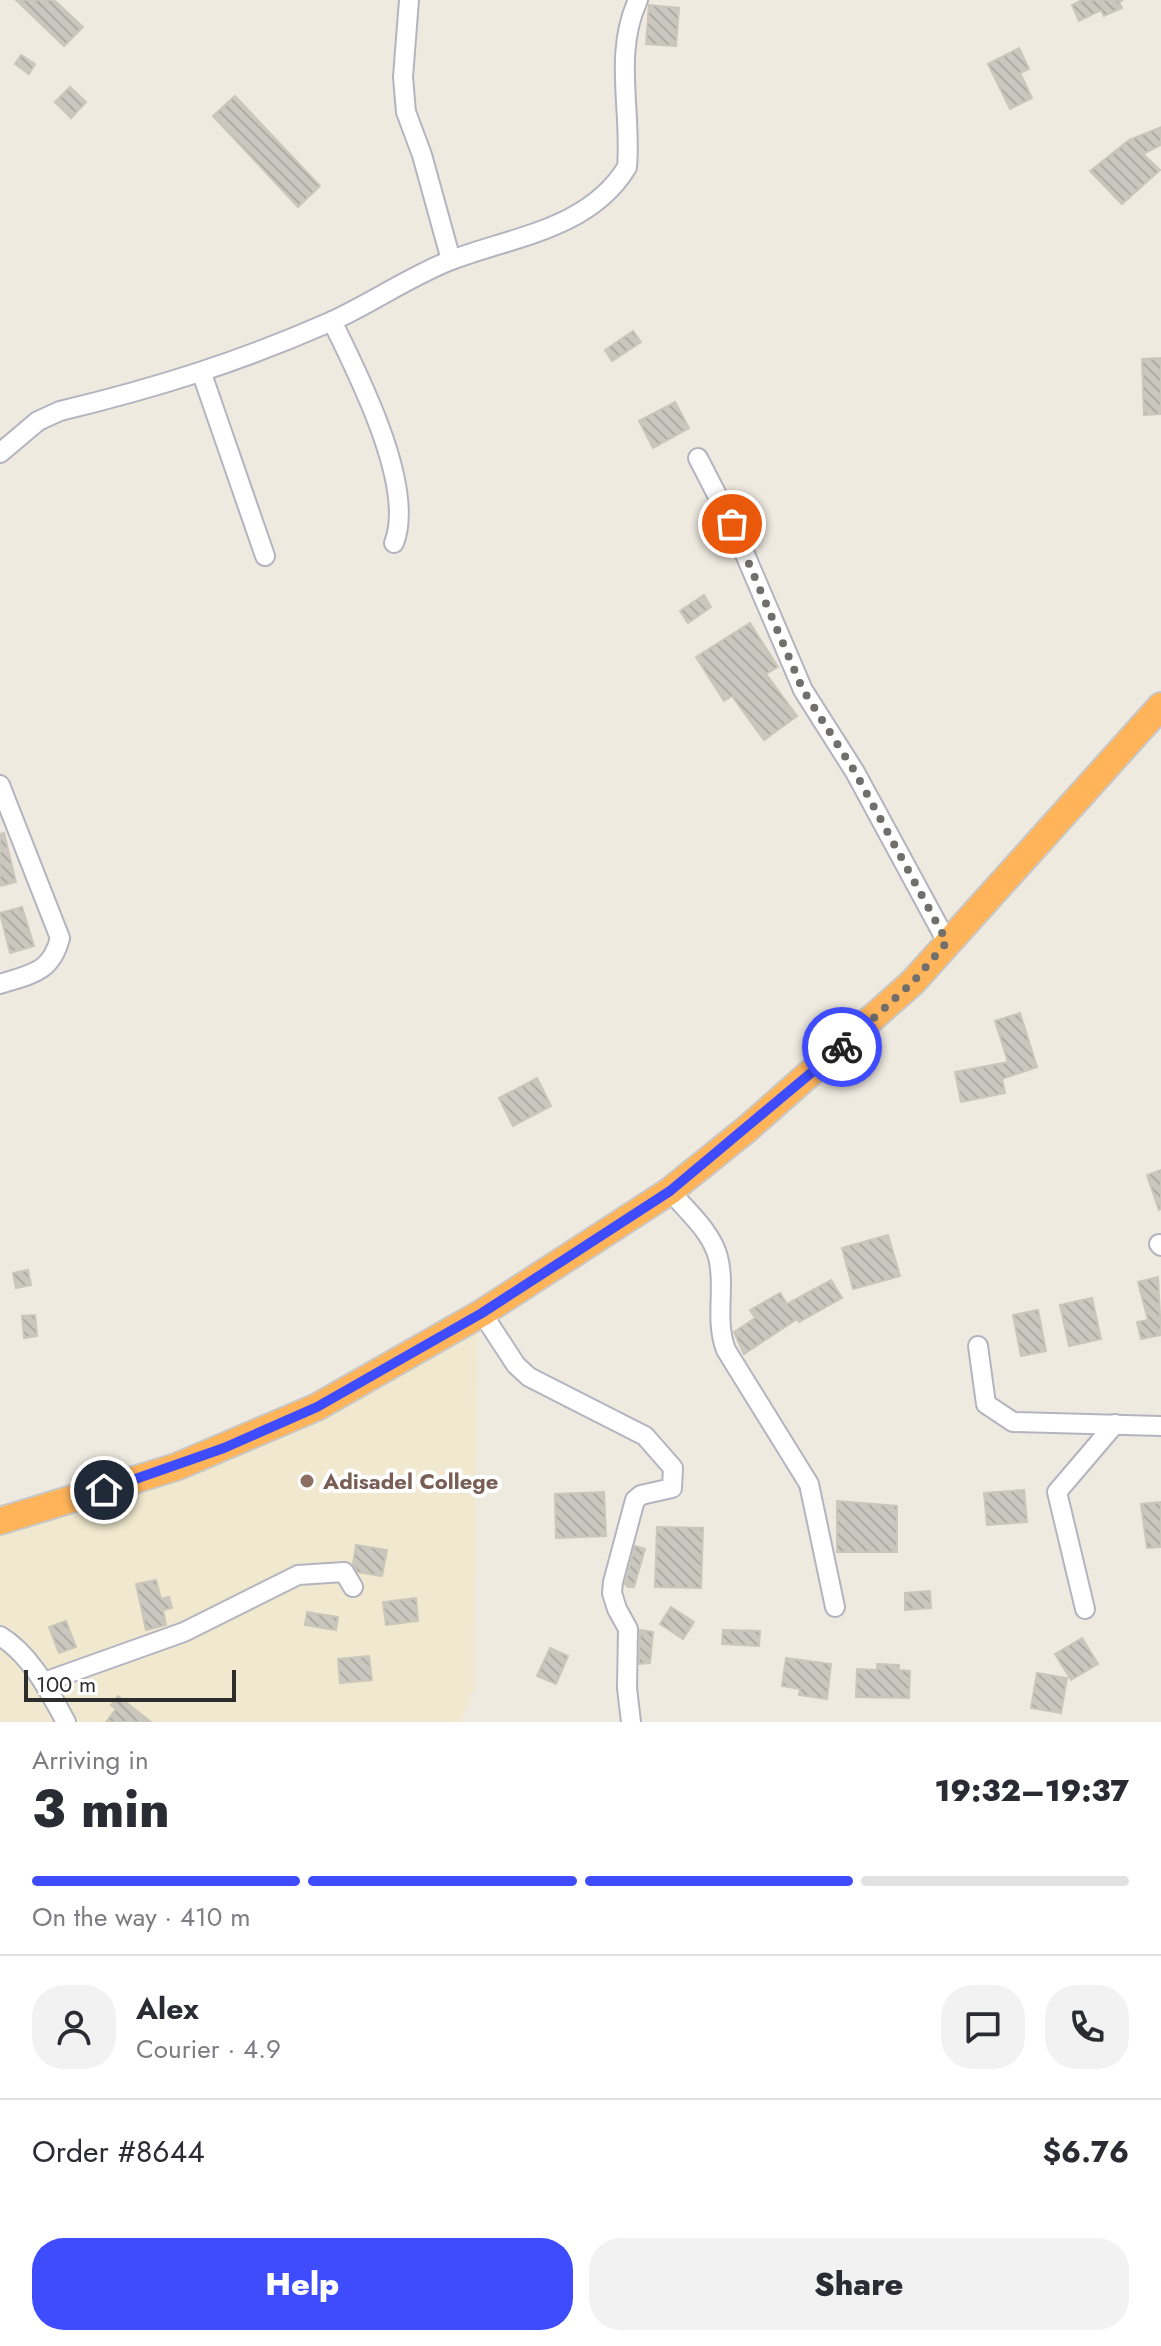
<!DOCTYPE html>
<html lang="en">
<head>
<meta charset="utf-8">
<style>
	:root { --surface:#fff; --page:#f2f2f3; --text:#2b2b33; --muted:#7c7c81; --line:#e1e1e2; --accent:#3e4cfd }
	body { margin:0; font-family:Jost,sans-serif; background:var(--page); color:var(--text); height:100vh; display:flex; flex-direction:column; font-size:30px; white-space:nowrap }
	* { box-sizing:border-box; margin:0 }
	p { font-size:26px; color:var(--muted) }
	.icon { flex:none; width:44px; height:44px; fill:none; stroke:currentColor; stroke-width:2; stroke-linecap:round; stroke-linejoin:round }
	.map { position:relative; height:1722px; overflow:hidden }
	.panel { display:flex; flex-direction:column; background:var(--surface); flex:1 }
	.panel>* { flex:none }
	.scale { position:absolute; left:24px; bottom:20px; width:212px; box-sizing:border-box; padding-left:8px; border:4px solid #2d2d2d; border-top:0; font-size:22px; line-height:28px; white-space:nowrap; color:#2d2d2d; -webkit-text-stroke:6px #fff; paint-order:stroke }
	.pin { position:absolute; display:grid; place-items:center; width:68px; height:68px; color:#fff; margin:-34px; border:4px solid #fff; border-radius:50%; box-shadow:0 2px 8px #0007 }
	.courier { position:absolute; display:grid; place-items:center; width:80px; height:80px; margin:-40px; border:6px solid #3e4cfd; border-radius:50%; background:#fff; color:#222; box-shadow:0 2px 10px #0007 }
	.headline em { font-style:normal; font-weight:800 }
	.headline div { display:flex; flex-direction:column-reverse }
	.headline { display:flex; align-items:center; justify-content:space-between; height:136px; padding:0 32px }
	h1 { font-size:52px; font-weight:800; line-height:60px }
	.bar { display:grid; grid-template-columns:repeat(4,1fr); gap:12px 8px; align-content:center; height:96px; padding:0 32px }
	.bar i { height:10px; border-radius:6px; background:var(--line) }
	.bar .on { background:var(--accent) }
	.bar p { grid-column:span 4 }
	.line { display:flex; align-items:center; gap:20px; padding:0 32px; border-top:2px solid var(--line) }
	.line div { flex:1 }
	.round { display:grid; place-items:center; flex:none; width:84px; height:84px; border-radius:32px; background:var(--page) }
	.cta { display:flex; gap:16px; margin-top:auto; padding:16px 32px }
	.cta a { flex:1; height:92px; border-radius:32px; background:var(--accent); color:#fff; font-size:32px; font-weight:800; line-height:92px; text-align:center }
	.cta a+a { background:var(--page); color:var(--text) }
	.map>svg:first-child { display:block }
	.education { fill:#f0e9cf }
	.building { fill:url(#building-back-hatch); stroke:#cac6b9; stroke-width:2 }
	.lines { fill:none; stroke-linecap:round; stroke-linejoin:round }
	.minor-casing { stroke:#b3b4c0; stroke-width:22 }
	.highway-casing { stroke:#c8c8c8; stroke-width:30 }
	.minor { stroke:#fff; stroke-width:18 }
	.highway { stroke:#ffb45a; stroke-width:26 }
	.done { stroke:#716f6c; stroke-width:8; stroke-dasharray:0 14.4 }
	.route { stroke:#3e4cfd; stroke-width:10 }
	.education-dot { fill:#8d6e63; stroke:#fff; stroke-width:3 }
	.labels { text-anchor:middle; stroke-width:8; stroke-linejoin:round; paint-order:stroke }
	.education-label { font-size:22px; font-weight:bold; fill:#785e54; stroke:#fff; text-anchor:start }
</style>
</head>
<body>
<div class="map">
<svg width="1161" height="1722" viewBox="0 0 1161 1722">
	<defs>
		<pattern id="building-back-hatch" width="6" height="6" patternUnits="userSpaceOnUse" patternTransform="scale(2)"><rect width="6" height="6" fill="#cac7bf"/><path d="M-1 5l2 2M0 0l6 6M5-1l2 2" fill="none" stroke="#aeaba4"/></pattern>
	</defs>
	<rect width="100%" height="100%" fill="#efeae0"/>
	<path class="education" d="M 478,1329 L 474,1690 L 460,1722 L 0,1722 L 0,1527 Z"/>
	<g class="building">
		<path d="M 16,0 L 54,0 L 83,27 L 64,46 Z"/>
		<path d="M 1082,0 L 1123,0 L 1119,2 L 1122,8 L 1104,16 L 1101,10 L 1079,21 L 1072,5 Z"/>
		<path d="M 649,5 L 679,8 L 676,46 L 646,44 Z"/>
		<path d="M 1019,48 L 1029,69 L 1020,73 L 1032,98 L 1010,109 L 988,64 Z"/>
		<path d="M 21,55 L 35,64 L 29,74 L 15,64 Z"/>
		<path d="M 70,87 L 86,102 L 71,118 L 55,102 Z"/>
		<path d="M 235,96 L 320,186 L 298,207 L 213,116 Z"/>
		<path d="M 1161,127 L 1161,145 L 1143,154 L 1160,170 L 1122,204 L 1090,171 L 1129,140 Z"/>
		<path d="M 633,331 L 641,342 L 612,361 L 605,350 Z"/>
		<path d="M 1161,358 L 1161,414 L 1144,415 L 1142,359 Z"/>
		<path d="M 675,402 L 689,428 L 653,448 L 639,421 Z"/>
		<path d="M 704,595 L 711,607 L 688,623 L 680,611 Z"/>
		<path d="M 750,623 L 778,667 L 766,674 L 797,716 L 764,740 L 732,696 L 724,701 L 696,657 Z"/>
		<path d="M 4,833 L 16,882 L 0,886 L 0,834 Z"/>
		<path d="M 22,907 L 34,946 L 10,953 L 0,913 Z"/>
		<path d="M 1020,1013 L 1037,1067 L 1002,1079 L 1005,1093 L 961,1102 L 955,1072 L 1008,1062 L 995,1021 Z"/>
		<path d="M 537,1078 L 551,1106 L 513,1126 L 499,1098 Z"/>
		<path d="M 1161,1170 L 1161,1209 L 1159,1210 L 1147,1175 Z"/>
		<path d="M 888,1235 L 900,1276 L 853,1289 L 842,1248 Z"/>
		<path d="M 28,1270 L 31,1285 L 16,1288 L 13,1273 Z"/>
		<path d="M 1158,1277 L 1161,1335 L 1141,1339 L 1137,1322 L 1148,1320 L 1138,1282 Z"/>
		<path d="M 831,1280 L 842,1298 L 799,1322 L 797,1319 L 744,1354 L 734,1332 L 755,1318 L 750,1310 L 780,1293 L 787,1304 Z"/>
		<path d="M 1092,1298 L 1101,1339 L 1069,1346 L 1060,1305 Z"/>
		<path d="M 1038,1310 L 1046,1351 L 1021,1356 L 1013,1315 Z"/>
		<path d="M 35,1315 L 37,1336 L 24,1338 L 22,1316 Z"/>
		<path d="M 1024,1490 L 1027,1522 L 987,1525 L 984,1493 Z"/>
		<path d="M 604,1492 L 606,1536 L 556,1538 L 555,1494 Z"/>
		<path d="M 837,1501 L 897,1506 L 897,1552 L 837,1552 Z"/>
		<path d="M 1161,1502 L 1161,1547 L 1147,1548 L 1141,1504 Z"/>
		<path d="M 657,1527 L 703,1528 L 701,1588 L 655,1587 Z"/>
		<path d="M 356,1545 L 387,1550 L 382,1576 L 358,1572 L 353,1564 Z"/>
		<path d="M 635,1546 L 645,1549 L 634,1587 L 628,1587 L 625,1584 Z"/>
		<path d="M 156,1580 L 161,1599 L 169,1597 L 172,1608 L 163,1610 L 166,1625 L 146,1630 L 136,1584 Z"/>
		<path d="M 930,1591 L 931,1608 L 905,1610 L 905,1593 Z"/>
		<path d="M 416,1598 L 418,1621 L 386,1625 L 383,1602 Z"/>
		<path d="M 671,1607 L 694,1622 L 683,1639 L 660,1624 Z"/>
		<path d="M 307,1612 L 338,1617 L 336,1630 L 305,1625 Z"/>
		<path d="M 66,1621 L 76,1647 L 59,1653 L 49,1627 Z"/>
		<path d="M 640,1630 L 653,1632 L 650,1663 L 639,1664 Z"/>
		<path d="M 723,1630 L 760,1631 L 759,1646 L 722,1644 Z"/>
		<path d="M 1082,1638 L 1098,1664 L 1071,1680 L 1055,1654 Z"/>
		<path d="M 550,1648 L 568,1656 L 556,1684 L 537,1676 Z"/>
		<path d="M 369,1656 L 372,1680 L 340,1683 L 338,1659 Z"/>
		<path d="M 786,1658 L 831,1664 L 827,1699 L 799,1695 L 800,1689 L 782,1686 Z"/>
		<path d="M 877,1664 L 899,1665 L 899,1670 L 910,1671 L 909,1698 L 856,1697 L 857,1669 L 877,1670 Z"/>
		<path d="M 1037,1673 L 1067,1678 L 1061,1713 L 1031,1708 Z"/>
		<path d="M 118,1696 L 151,1722 L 106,1722 L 116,1709 L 111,1705 Z"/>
	</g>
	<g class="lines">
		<g class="minor-casing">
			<g id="minor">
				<path d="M 409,0 L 403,77 L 406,112 L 422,155 L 451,260"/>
				<path d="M 332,321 C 358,374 416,487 394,543"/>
				<path d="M 202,374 L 265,556"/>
				<path d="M 0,453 L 38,421 L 60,411 C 156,388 239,362 330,322 C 370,304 407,278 449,261 C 510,237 589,230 627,167 C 632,111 613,54 638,0"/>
				<path d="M 698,458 L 732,524 L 803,690 L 855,772 L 947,942"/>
				<path d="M 0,785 L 60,938 C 51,973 31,974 0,984"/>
				<path d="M 670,1191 C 687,1211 711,1231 718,1257 C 726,1287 714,1319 726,1350 L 809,1484 L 835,1607"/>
				<path d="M 1159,1244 L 1161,1246"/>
				<path d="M 482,1313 L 516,1365 L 529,1377 L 645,1436 L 673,1468 L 672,1488 L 641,1495 L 635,1500 L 613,1582 L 612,1593 L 617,1609 L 628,1629 L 627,1688 L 631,1722"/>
				<path d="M 978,1346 L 986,1404 L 1013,1422 L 1161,1426"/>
				<path d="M 1085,1609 L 1057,1492 L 1115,1424"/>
				<path d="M 0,1636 C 31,1655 49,1691 66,1722"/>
				<path d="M 44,1682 L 184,1632 L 298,1575 L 344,1572 L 353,1587"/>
			</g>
		</g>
		<g class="highway-casing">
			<path id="highway" d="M 0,1521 L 176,1467 L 317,1407 L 482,1313 L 670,1191 L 747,1129 L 913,982 L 1161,706"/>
		</g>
		<use href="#minor" class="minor"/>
		<use href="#highway" class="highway"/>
	</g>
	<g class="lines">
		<path class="done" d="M 732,524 L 803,690 L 855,772 L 947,942 L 913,982 L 842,1047"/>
		<path class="route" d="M 104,1490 L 224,1448 L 317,1407 L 482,1313 L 670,1191 L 842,1047"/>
	</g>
	<circle class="education-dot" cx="307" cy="1481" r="8"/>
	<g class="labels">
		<g class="education-label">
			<text x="323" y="1489">Adisadel College</text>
		</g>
	</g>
</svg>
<div class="scale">100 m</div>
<div class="pin" style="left:732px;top:524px;background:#ea580c"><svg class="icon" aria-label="bag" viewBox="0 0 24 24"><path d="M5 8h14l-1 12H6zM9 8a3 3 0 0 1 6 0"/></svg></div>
<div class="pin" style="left:104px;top:1490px;background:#1f2937"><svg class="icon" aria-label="home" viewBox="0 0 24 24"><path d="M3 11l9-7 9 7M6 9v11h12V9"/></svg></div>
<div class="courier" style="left:842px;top:1047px"><svg class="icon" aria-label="bike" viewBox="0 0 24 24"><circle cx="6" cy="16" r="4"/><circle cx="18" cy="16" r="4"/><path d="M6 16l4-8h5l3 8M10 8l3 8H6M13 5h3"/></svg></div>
</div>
<section class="panel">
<div class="headline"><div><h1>3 min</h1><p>Arriving in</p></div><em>19:32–19:37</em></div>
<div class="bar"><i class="on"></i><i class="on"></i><i class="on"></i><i></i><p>On the way · 410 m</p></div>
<div class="line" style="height:144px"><a class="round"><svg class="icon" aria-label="person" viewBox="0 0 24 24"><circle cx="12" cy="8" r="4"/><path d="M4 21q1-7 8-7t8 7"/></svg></a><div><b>Alex</b><p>Courier · 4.9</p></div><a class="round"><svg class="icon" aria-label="chat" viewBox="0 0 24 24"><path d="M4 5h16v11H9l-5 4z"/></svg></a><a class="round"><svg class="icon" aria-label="phone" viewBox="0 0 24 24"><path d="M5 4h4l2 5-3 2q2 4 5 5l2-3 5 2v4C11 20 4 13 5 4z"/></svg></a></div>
<div class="line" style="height:104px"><div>Order #8644</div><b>$6.76</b></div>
<div class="cta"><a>Help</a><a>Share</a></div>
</section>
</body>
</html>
